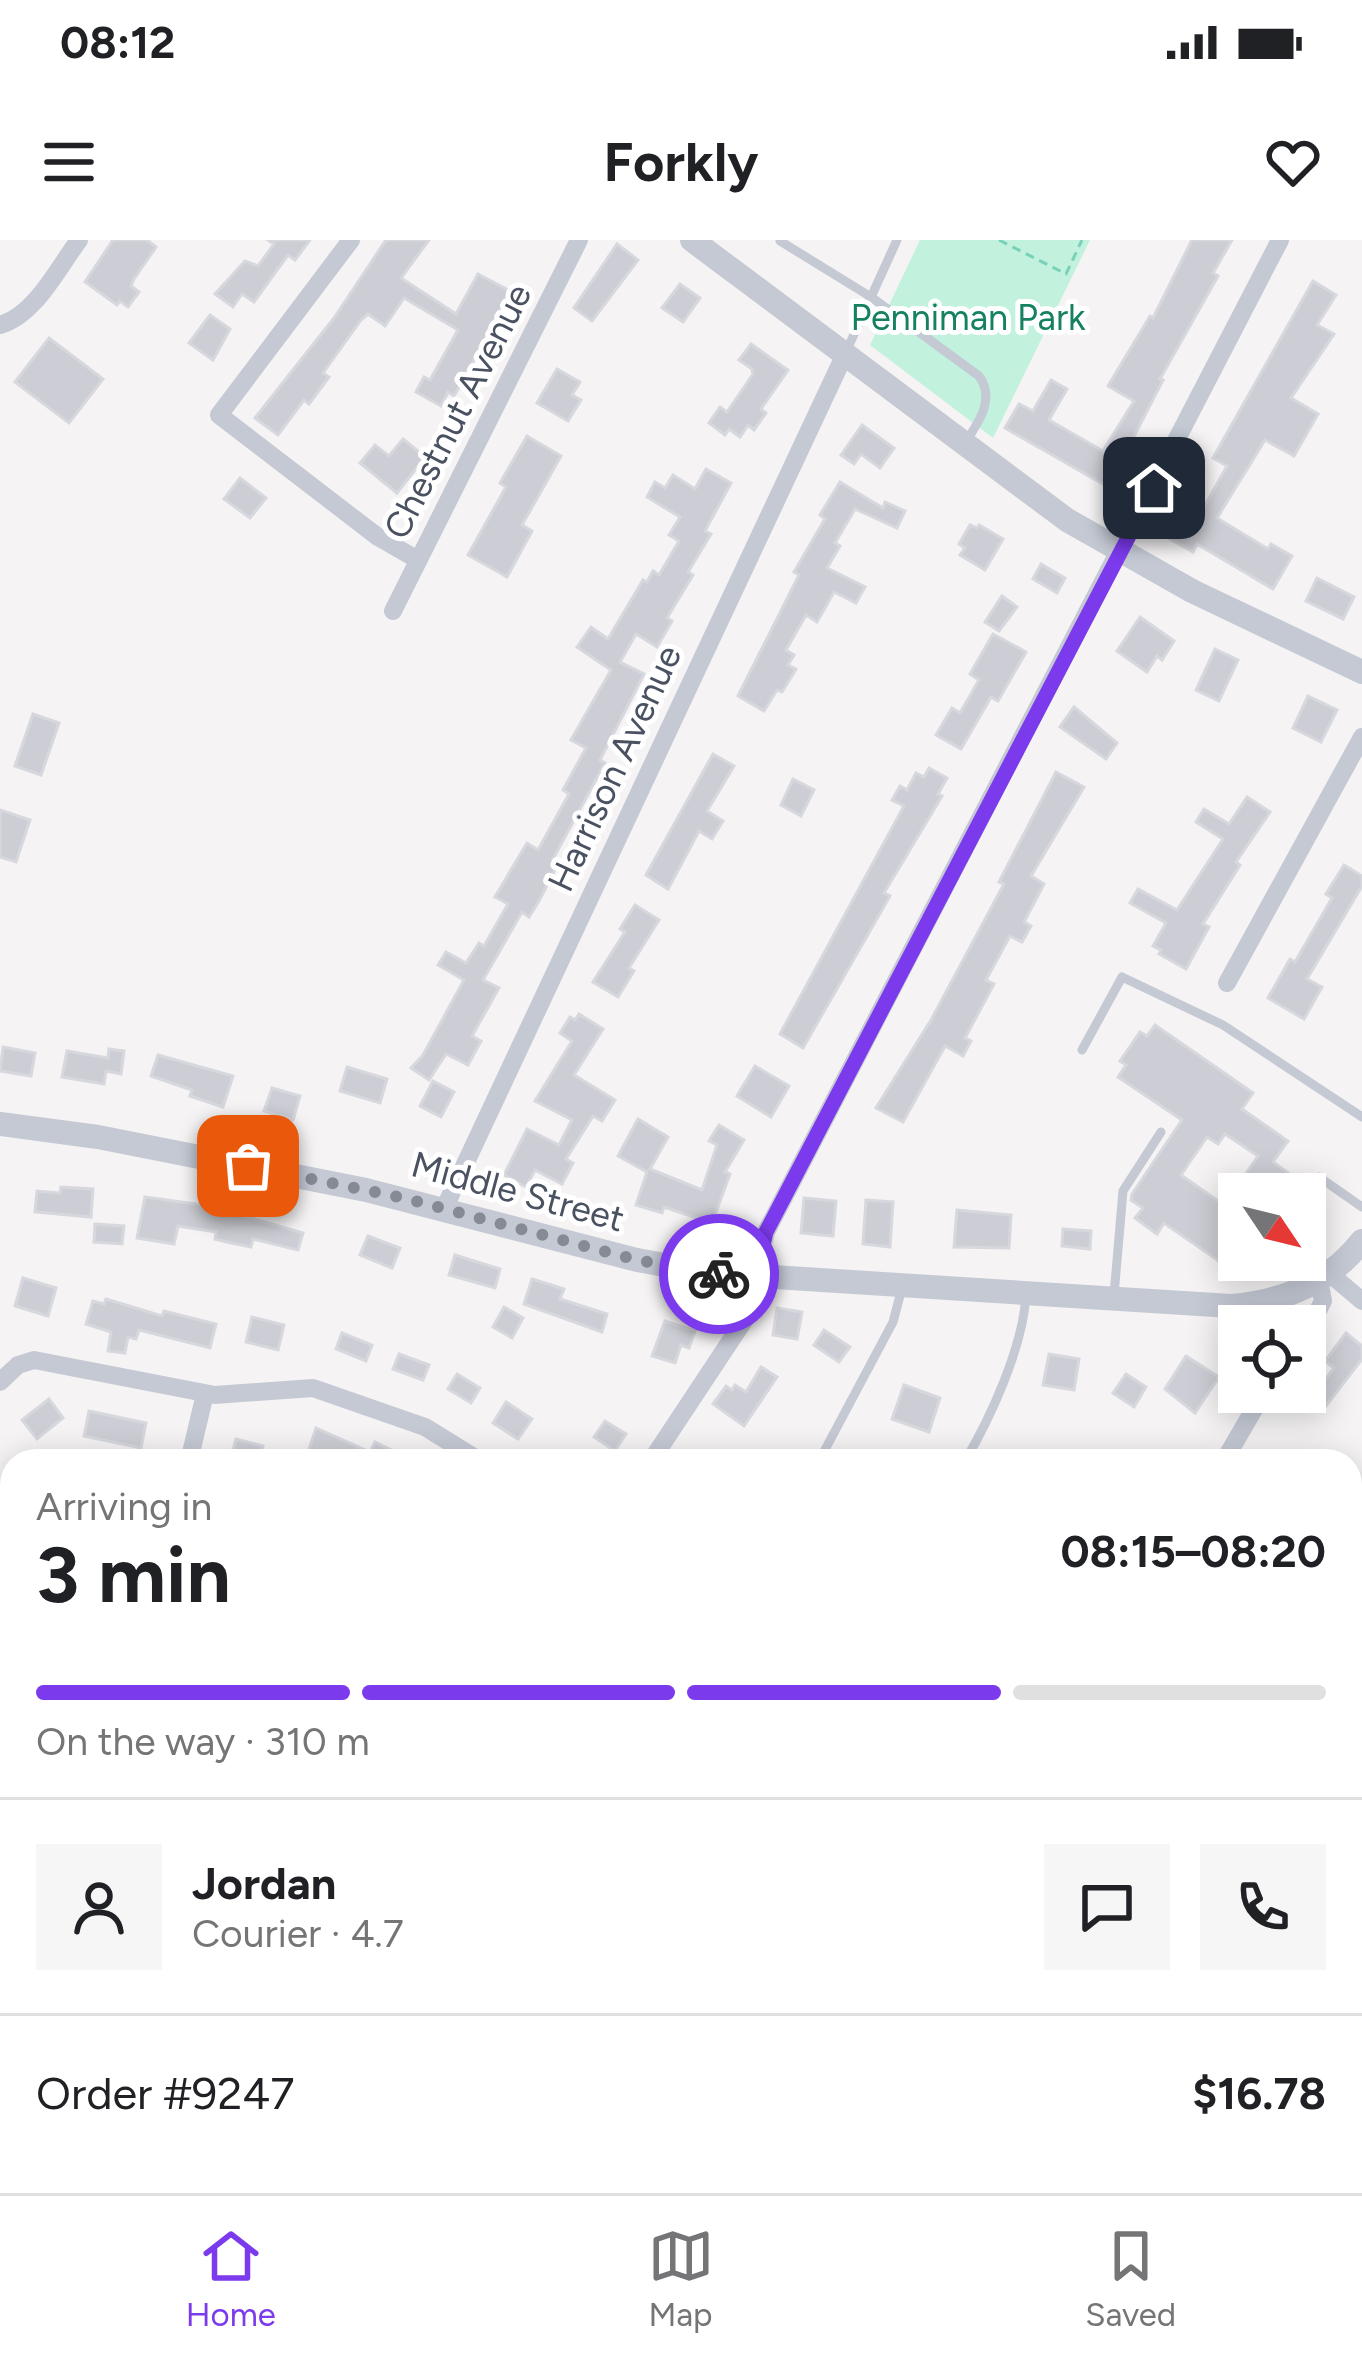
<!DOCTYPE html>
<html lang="en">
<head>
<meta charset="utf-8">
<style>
	:root { --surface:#fff; --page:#f6f6f6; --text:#202124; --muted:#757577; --line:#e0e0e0; --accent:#7c3aed }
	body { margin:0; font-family:Figtree,sans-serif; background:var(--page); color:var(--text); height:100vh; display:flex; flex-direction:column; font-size:45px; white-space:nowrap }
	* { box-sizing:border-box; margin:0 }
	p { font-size:39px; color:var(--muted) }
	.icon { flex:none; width:66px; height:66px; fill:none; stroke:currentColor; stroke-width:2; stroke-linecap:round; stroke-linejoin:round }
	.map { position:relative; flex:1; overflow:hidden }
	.panel { position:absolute; left:0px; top:1209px; width:1362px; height:744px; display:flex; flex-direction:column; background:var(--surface); border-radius:36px 36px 0 0; box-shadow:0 6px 30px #0003 }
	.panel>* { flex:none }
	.needle { width:78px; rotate:125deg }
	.controls { position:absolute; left:1218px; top:933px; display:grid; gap:24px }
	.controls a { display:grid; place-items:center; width:108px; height:108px; border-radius:0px; background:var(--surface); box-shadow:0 6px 30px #0003; font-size:60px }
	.pin { position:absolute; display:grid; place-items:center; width:102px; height:102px; color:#fff; margin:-51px; border-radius:24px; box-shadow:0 6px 18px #0006 }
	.courier { position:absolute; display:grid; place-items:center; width:120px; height:120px; margin:-60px; border:9px solid #7c3aed; border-radius:50%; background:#fff; color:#222; box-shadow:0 3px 15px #0007 }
	.headline em { font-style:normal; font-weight:700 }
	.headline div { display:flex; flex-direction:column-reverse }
	.headline { display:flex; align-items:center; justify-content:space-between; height:204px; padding:0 36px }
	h1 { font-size:78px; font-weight:700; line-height:90px }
	.bar { display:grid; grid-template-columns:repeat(4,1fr); gap:18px 12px; align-content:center; height:144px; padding:0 36px }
	.bar i { height:15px; border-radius:9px; background:var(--line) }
	.bar .selected { background:var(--accent) }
	.bar p { grid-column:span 4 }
	.line { display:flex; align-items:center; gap:30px; padding:0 36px; border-top:3px solid var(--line) }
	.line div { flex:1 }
	.round { display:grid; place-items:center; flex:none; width:126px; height:126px; border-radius:0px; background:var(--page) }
	.status { display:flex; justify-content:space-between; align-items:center; height:84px; padding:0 60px; background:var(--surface); direction:ltr }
	.status svg { height:33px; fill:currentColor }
	header { display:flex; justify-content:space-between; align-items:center; height:156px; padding:0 36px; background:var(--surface); font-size:54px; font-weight:700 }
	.tabs { display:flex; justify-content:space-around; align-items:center; height:168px; border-top:3px solid var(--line); background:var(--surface); font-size:33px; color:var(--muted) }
	.tabs a { display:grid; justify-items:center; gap:6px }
	.tabs .selected { color:var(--accent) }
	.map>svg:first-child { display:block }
	.education { fill:#e3e1e2 }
	.green { fill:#c2f2de }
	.building { fill:#cdced5; stroke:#d7d8de; stroke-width:3; fill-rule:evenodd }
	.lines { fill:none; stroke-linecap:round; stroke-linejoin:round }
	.path { stroke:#79d1b7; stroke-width:3; stroke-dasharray:9 6; stroke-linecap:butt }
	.service { stroke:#c4c9d4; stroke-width:9 }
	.minor { stroke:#c4c9d4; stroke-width:18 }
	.tertiary { stroke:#c4c9d4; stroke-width:24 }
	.done { stroke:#868a94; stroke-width:12; stroke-dasharray:0 21.6 }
	.route { stroke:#7c3aed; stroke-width:15 }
	.labels { text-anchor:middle; stroke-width:10; stroke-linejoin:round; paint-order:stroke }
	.park-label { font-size:36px; fill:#168161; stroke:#fff }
	.street-label { font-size:36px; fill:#4a5161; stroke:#fff }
</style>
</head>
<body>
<div class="status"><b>08:12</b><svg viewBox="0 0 49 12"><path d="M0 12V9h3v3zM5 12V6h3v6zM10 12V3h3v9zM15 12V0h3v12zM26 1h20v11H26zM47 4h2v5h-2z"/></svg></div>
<header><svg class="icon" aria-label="menu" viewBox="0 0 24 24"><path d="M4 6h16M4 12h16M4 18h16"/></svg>Forkly<svg class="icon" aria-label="heart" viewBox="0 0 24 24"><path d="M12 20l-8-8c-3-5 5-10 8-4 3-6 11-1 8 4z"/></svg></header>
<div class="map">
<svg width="1362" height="1953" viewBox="0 0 1362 1953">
	<rect width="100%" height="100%" fill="#f5f3f3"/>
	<path class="education" d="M 1362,1503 L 1362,1953 L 389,1953 L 394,1941 L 1350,1941 L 1350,1504 Z"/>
	<g class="green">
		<path d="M 920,0 L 1090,0 L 993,198 L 870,105 Z"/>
		<path d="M 548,1941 L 893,1941 L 886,1953 L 542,1953 Z"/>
	</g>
	<g class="building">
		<path d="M 113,0 L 147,0 L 156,7 L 134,39 L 131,46 L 139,52 L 128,67 L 120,61 L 117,65 L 85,42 Z"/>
		<path d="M 268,0 L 310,0 L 295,20 L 288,15 L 254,62 L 242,54 L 233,67 L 215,54 L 245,21 L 258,26 L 274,4 Z"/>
		<path d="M 386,0 L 429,0 L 401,38 L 456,74 L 478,34 L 512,52 L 454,156 L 448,152 L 441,166 L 416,152 L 424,137 L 430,140 L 458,90 L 404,58 L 385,86 L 368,74 L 361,80 L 323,133 L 329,137 L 309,164 L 304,160 L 278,195 L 255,178 L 334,78 Z"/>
		<path d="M 1192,0 L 1232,0 L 1213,33 L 1218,36 L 1160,139 L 1163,140 L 1108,247 L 1005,188 L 1019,164 L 1033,171 L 1051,140 L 1067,149 L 1049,180 L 1103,211 L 1134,161 L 1108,146 L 1150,76 L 1153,78 Z"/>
		<path d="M 617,4 L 638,20 L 592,81 L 574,68 Z"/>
		<path d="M 1313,41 L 1336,55 L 1317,85 L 1334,94 L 1291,158 L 1318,174 L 1294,216 L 1265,200 L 1217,278 L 1268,309 L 1271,304 L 1292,316 L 1273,349 L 1197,304 L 1193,312 L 1170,299 L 1187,269 L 1199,276 L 1227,226 L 1213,218 Z"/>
		<path d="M 680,44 L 700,58 L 683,82 L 662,68 Z"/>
		<path d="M 210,75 L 230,89 L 213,120 L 189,103 Z"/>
		<path d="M 49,98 L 103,139 L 69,183 L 15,142 Z"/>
		<path d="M 751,104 L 788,130 L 761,169 L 766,173 L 754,190 L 748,185 L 740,197 L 729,189 L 725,195 L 709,183 L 720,167 L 727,172 L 753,134 L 752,129 L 739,120 Z"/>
		<path d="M 557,129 L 580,142 L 572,155 L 581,160 L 568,181 L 537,163 Z"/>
		<path d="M 862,185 L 894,208 L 880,228 L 861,214 L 854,224 L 841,215 Z"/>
		<path d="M 527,196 L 561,216 L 522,285 L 532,291 L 507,337 L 468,315 L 506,247 L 500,243 Z"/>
		<path d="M 403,199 L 425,217 L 397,253 L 360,223 L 375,205 L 389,216 Z"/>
		<path d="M 706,229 L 731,243 L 705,291 L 711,294 L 688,332 L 693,335 L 667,378 L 672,381 L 657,407 L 636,394 L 620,422 L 644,434 L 600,520 L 605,523 L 553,619 L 559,622 L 539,661 L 529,677 L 522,672 L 483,740 L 499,748 L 472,796 L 481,801 L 468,825 L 446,814 L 429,840 L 411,828 L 423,815 L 464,740 L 438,725 L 446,712 L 466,723 L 479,703 L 484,706 L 508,664 L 495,657 L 527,603 L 538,610 L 569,554 L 563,550 L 586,508 L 571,500 L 611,430 L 577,407 L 591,387 L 608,399 L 643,340 L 647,342 L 653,331 L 659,335 L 679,301 L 669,295 L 680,277 L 647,257 L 655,242 L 665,248 L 673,235 L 695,249 Z"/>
		<path d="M 240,238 L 266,258 L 250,278 L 224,259 Z"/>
		<path d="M 840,242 L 883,268 L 885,262 L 905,271 L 897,288 L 855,269 L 835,303 L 840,306 L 827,328 L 865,347 L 856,363 L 834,352 L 817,382 L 806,375 L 786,410 L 794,415 L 788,425 L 796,429 L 782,452 L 777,450 L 764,471 L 738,456 L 799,335 L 794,332 L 825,279 L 820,275 Z"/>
		<path d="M 970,285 L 977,288 L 979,285 L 1003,299 L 985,330 L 960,315 L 965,308 L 959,304 Z"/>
		<path d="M 1041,324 L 1065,338 L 1057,353 L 1033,339 Z"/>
		<path d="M 1317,338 L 1354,357 L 1343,379 L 1306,361 Z"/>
		<path d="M 1002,356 L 1017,367 L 999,391 L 985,382 Z"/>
		<path d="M 1140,377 L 1174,401 L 1162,420 L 1157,416 L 1147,432 L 1117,411 Z"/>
		<path d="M 993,394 L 1026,412 L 998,461 L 991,457 L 961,509 L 936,495 L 952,468 L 960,473 L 979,440 L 970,434 Z"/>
		<path d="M 1215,409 L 1238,420 L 1219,461 L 1196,450 Z"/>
		<path d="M 1308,456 L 1337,470 L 1321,502 L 1293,488 Z"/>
		<path d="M 1074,467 L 1117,503 L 1106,519 L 1060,487 Z"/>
		<path d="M 33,474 L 59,483 L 41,535 L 15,526 Z"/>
		<path d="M 713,514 L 734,526 L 707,571 L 723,581 L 712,599 L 699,591 L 668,649 L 646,635 Z"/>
		<path d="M 929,528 L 947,538 L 938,554 L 942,556 L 884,653 L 890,656 L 803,808 L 780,794 L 904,566 L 892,560 L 900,546 L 907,550 L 916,533 L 924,537 Z"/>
		<path d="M 1056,532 L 1084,547 L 1031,636 L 1044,644 L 1024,682 L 1031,686 L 1022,702 L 1010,696 L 986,740 L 994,744 L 965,798 L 971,801 L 963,816 L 945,806 L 903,882 L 876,868 L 931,780 L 1004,644 L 999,642 Z"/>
		<path d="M 793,539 L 814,550 L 801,576 L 781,565 Z"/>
		<path d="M 1247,557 L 1270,572 L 1236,622 L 1240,625 L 1203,684 L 1209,687 L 1186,729 L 1159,714 L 1161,710 L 1153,706 L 1166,683 L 1130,663 L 1138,649 L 1177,670 L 1223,599 L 1196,582 L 1204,569 L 1229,584 Z"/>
		<path d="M 0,570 L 30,580 L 16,622 L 0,617 Z"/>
		<path d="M 1344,625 L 1362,636 L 1362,646 L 1307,739 L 1322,747 L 1304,779 L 1268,758 L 1290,719 L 1295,722 L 1332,658 L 1326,654 Z"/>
		<path d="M 635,665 L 659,680 L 629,728 L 634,731 L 618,757 L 593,742 L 625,692 L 620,689 Z"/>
		<path d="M 579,774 L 603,789 L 574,835 L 615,860 L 602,881 L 593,876 L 566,919 L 573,923 L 562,944 L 535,930 L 526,947 L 504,935 L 527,889 L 559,905 L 572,880 L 535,861 L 572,801 L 560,793 L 570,777 L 575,780 Z"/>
		<path d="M 1155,785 L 1253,853 L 1242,869 L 1288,901 L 1273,922 L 1298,940 L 1288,954 L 1239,954 L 1239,1035 L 1164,983 L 1157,994 L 1135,978 L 1143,968 L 1131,960 L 1132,954 L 1182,880 L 1118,837 L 1126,825 L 1120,821 L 1140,792 L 1147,796 ZM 1225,894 L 1258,916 L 1224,965 L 1181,935 L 1207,897 L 1218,904 Z"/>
		<path d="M 3,807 L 35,813 L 31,836 L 0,831 Z"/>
		<path d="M 109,809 L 124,811 L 121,834 L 106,831 L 104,844 L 62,837 L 67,811 L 108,818 Z"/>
		<path d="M 158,815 L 233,836 L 223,867 L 190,856 L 192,850 L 151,836 Z"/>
		<path d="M 755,826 L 789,846 L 771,877 L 737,856 Z"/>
		<path d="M 347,827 L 387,839 L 380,863 L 340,851 Z"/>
		<path d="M 433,841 L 454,852 L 441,877 L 420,866 Z"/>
		<path d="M 272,848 L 300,856 L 293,880 L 264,871 Z"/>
		<path d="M 638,879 L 668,897 L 650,929 L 702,950 L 717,905 L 709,901 L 719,885 L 744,900 L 725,932 L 730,934 L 712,983 L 664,967 L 662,973 L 636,965 L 647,932 L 618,916 Z"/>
		<path d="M 61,947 L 93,949 L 91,977 L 35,972 L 37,951 L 60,953 Z"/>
		<path d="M 145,957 L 210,966 L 303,993 L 298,1010 L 253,999 L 251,1007 L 231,1003 L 215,999 L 216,992 L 178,986 L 174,1004 L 137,998 Z"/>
		<path d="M 804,958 L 836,961 L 833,996 L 801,993 Z"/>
		<path d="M 866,960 L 893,962 L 890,1007 L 863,1004 Z"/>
		<path d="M 957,970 L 1011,975 L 1009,1008 L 954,1007 Z"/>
		<path d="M 95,984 L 124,986 L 122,1004 L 94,1002 Z"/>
		<path d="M 1063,989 L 1091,991 L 1090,1009 L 1062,1006 Z"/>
		<path d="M 368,996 L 400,1008 L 392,1028 L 360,1015 Z"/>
		<path d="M 455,1015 L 500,1029 L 495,1048 L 449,1035 Z"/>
		<path d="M 23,1038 L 56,1048 L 48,1076 L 15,1066 Z"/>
		<path d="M 532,1039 L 564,1049 L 560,1059 L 607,1074 L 602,1092 L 524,1064 Z"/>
		<path d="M 106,1059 L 162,1076 L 164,1071 L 216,1084 L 210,1108 L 139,1090 L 136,1099 L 128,1097 L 125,1113 L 108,1111 L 111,1092 L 86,1084 L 93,1061 L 104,1064 Z"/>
		<path d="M 504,1067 L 523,1078 L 512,1098 L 493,1087 Z"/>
		<path d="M 777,1068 L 802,1072 L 797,1099 L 773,1095 Z"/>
		<path d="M 252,1077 L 284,1085 L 278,1110 L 246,1102 Z"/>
		<path d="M 665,1081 L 695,1091 L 689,1108 L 681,1105 L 675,1123 L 652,1116 Z"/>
		<path d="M 824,1090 L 850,1107 L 839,1122 L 814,1105 Z"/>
		<path d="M 342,1093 L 372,1105 L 366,1121 L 336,1109 Z"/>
		<path d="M 1346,1093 L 1362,1106 L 1362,1119 L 1326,1166 L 1313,1156 L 1334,1128 L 1325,1121 Z"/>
		<path d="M 399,1114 L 429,1125 L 423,1140 L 393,1129 Z"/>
		<path d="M 1049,1114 L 1079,1119 L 1074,1150 L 1043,1145 Z"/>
		<path d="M 1186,1116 L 1219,1137 L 1195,1173 L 1165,1149 Z"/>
		<path d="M 761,1127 L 777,1137 L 744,1186 L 713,1164 L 726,1146 L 732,1150 L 735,1145 L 746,1152 Z"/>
		<path d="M 457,1134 L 480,1148 L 471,1163 L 448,1149 Z"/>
		<path d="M 1126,1134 L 1146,1147 L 1134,1167 L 1113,1153 Z"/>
		<path d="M 904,1145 L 940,1158 L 929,1192 L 892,1179 Z"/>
		<path d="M 49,1159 L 63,1178 L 37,1199 L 22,1180 Z"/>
		<path d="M 506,1162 L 532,1179 L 518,1199 L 493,1183 Z"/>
		<path d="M 89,1171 L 146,1183 L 141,1208 L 84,1196 Z"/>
		<path d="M 605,1181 L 626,1194 L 615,1211 L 594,1197 Z"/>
		<path d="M 316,1188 L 370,1212 L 375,1202 L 414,1221 L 340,1221 L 327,1215 L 324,1221 L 305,1221 Z"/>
		<path d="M 236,1199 L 263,1206 L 258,1221 L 230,1221 Z"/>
	</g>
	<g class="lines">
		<path class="path" d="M 999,0 L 1066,34 L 1082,0"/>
		<g class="service">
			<path d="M 780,1 L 871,57 L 979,136 C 995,158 980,181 966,201"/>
			<path d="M 846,112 L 897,0"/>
			<path d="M 1082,810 L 1122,737 L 1223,785 L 1362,877"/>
			<path d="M 1319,937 L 1362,967"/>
			<path d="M 1114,1055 L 1123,951 L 1161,892"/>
			<path d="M 819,1221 L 893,1082 L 902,1048"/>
			<path d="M 965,1221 C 991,1177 1023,1107 1026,1055"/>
		</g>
		<g class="minor">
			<path d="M 351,0 L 219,175 L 378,297 L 418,320"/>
			<path d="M 0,85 C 35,75 58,28 79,0"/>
			<path d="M 393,371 L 579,0"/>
			<path d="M 1227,743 L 1362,497"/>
			<path d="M 444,969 L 844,116"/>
			<path d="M 1329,1033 L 1362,1061"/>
			<path d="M 1272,1060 L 1281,1086"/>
			<path d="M 1305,1096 L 1323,1061 L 1319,1040"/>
			<path d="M 0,1142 L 18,1125 L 34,1120 L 215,1155 L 313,1148 L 425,1187 L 480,1221"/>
			<path d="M 189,1221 L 205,1154"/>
			<path d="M 651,1221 L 745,1079 L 766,992 L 1280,0"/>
			<path d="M 1224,1221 L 1264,1152"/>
			<path d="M 1350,1320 L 1362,1318"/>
			<path d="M 0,1323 L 12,1320"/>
			<path d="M 1350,1370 L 1362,1372"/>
			<path d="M 0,1548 L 12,1545"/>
			<path d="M 0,1773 L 12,1770"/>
			<path d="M 0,1899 L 12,1905"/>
			<path d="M 78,1941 L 100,1953"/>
			<path d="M 271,1953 L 277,1941"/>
		</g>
		<g class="tertiary">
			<path d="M 692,0 L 1067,280 L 1192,351 L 1362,432"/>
			<path d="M 0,884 L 98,897 L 366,950 L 637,1020 L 709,1033 L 1231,1066 C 1283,1062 1329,1043 1362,1001"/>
		</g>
	</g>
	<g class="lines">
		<path class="done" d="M 248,926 L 404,958 L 637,1020 L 719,1034"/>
		<path class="route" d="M 719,1034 L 755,1037 L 766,992 L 1154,248"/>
	</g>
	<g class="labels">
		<g class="park-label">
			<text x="968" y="90">Penniman Park</text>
		</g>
		<g class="street-label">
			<text transform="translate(457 171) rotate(-63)" y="13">Chestnut Avenue</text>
			<text transform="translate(614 528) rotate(-65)" y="13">Harrison Avenue</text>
			<text transform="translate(518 951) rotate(15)" y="13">Middle Street</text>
		</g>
	</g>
</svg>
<div class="controls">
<a><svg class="needle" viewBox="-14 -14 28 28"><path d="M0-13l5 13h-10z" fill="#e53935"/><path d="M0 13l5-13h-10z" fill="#757577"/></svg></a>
<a><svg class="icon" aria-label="locate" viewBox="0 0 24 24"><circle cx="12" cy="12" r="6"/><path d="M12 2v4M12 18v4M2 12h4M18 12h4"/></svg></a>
</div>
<div class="pin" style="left:248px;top:926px;background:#ea580c"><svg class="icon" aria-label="bag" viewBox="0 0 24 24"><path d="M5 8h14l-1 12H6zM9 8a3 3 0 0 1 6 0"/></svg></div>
<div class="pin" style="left:1154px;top:248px;background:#1f2937"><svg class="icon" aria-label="home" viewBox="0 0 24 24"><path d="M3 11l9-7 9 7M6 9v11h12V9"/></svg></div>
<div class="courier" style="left:719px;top:1034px"><svg class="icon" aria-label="bike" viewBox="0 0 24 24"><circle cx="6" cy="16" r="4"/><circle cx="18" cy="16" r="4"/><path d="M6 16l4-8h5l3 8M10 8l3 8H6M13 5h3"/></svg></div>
<section class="panel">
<div class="headline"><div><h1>3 min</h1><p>Arriving in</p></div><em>08:15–08:20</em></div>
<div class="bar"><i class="selected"></i><i class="selected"></i><i class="selected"></i><i></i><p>On the way · 310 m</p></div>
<div class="line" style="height:216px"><a class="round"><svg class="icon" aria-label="person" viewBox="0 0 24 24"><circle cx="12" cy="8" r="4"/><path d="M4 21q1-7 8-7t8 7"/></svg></a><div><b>Jordan</b><p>Courier · 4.7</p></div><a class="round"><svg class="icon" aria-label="chat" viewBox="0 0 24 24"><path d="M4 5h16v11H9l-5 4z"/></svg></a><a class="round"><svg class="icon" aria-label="phone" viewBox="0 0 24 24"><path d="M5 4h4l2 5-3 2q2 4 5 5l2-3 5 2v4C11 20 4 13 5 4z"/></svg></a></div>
<div class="line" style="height:156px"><div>Order #9247</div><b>$16.78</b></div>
</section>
</div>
<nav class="tabs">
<a class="selected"><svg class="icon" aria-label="home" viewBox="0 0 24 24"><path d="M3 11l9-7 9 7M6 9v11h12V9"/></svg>Home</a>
<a><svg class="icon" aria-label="map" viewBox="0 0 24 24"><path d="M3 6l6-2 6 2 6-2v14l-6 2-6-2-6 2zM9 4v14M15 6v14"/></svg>Map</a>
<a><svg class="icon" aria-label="saved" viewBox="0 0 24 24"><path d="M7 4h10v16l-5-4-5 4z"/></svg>Saved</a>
</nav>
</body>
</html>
